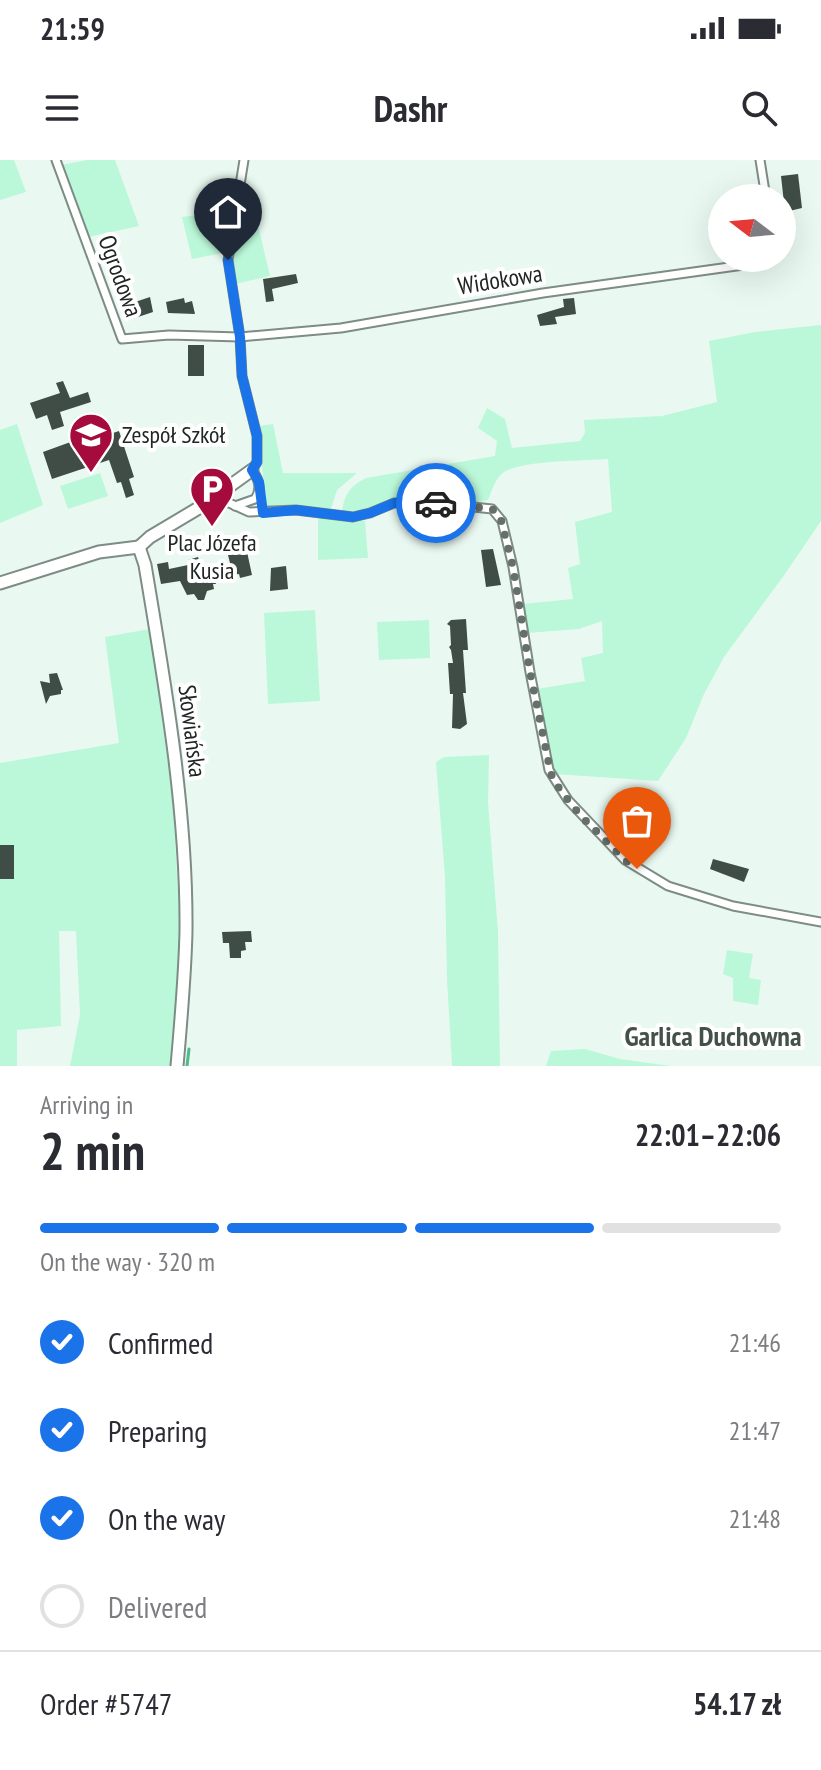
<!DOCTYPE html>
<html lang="en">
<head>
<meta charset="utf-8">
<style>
	:root { --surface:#fff; --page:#f2f2f3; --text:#2b2b33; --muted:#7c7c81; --line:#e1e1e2; --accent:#1a73e8 }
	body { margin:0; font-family:"PT Sans Narrow",sans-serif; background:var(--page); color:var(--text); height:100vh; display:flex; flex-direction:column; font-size:30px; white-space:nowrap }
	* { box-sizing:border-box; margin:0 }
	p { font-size:26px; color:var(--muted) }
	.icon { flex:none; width:44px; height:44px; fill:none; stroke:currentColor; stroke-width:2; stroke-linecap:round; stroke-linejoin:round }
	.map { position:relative; height:906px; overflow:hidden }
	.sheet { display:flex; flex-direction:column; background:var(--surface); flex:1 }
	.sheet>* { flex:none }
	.needle { width:52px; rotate:286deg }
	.controls { position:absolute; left:708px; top:24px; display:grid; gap:16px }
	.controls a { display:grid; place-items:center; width:88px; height:88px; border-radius:50%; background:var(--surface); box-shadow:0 8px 32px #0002; font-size:40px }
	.pin { position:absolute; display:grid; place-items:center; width:68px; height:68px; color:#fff; margin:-82px -34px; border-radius:50% 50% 50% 0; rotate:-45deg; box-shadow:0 0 8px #0007 }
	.pin .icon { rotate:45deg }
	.courier { position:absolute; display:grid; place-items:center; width:80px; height:80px; margin:-40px; border:6px solid #1a73e8; border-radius:50%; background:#fff; color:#222; box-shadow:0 2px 10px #0007 }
	.head em { font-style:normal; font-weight:700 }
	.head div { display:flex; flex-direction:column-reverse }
	.head { display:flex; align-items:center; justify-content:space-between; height:136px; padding:0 40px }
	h1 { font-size:52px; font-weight:700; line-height:60px }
	.bar { display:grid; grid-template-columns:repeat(4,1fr); gap:12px 8px; align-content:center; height:96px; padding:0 40px }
	.bar i { height:10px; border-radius:6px; background:var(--line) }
	.bar .selected { background:var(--accent) }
	.bar p { grid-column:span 4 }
	.line { display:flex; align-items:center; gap:20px; padding:0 40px; border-top:2px solid var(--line) }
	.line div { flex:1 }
	ol { padding:0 40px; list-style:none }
	li { display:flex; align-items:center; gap:24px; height:88px }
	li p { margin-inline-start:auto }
	li .icon { padding:8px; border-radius:50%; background:var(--accent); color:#fff; stroke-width:4 }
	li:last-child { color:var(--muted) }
	li i { width:44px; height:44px; border:4px solid var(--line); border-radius:50% }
	.status { display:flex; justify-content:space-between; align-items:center; height:56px; padding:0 40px; background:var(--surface); direction:ltr }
	.status svg { height:22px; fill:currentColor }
	header { display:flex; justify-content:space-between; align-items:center; height:104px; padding:0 40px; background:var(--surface); font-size:36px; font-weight:700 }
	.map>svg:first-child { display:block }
	.green { fill:#bbf8d9 }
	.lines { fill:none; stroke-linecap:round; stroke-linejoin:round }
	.stream { stroke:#50ba8d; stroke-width:3 }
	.building { fill:#404d46 }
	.street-casing { stroke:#7d8c84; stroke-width:11 }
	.secondary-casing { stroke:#7d8c84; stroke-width:15 }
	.street { stroke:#fff; stroke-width:7 }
	.secondary { stroke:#fff; stroke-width:11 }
	.done { stroke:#66706b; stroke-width:8; stroke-dasharray:0 14.4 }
	.route { stroke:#1a73e8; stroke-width:10 }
	.labels { text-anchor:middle; stroke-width:8; stroke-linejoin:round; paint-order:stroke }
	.street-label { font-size:24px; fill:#202623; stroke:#fff }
	.poi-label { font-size:24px; fill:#202623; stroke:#fff; text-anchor:start }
	.quarter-label { font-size:28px; font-weight:bold; fill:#44514a; stroke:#fff }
</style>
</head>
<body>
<div class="status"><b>21:59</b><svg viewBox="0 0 49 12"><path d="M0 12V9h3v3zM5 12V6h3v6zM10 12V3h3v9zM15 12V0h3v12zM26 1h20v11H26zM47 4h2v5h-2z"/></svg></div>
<header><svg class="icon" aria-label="menu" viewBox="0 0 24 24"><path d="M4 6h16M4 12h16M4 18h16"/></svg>Dashr<svg class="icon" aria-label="search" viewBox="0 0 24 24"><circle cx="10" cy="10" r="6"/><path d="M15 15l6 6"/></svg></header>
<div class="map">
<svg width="821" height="906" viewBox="0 0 821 906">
	<rect width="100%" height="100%" fill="#e9f9f1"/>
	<g class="green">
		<path d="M 0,0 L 14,0 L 26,32 L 0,40 Z"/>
		<path d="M 87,0 L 115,0 L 139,66 L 88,77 L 61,5 Z"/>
		<path d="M 248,23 L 270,116 L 235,124 L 233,98 L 243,24 Z"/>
		<path d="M 222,52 L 229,59 L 223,93 L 192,99 L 182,57 Z"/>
		<path d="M 821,165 L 821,361 L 785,414 L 724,497 L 704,534 L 686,578 L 658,621 L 554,614 L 537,529 L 585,521 L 581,498 L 603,493 L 602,461 L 579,469 L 527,473 L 522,444 L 573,439 L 568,408 L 580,404 L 575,362 L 612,352 L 608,299 C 583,301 524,300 504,312 C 495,318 492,331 488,340 L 478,342 L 409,337 L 389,340 L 365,350 L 342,352 C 344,335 350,326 366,318 L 495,296 L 497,281 L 478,268 L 487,248 L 505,259 L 512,288 L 580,281 L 585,273 L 584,260 L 662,256 L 717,242 L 709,181 L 755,172 Z"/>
		<path d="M 17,264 L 43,345 L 0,363 L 0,270 Z"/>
		<path d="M 273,264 L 283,313 L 357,313 L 337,330 L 330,352 L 266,348 L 258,266 Z"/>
		<path d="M 100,313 L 108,336 L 68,349 L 60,326 Z"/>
		<path d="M 318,358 L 365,361 L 368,398 L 318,400 Z"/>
		<path d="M 315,450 L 320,541 L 268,544 L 264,453 Z"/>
		<path d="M 429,460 L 430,498 L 379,500 L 377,462 Z"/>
		<path d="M 150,469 L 173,641 L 180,771 L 173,906 L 70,906 L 80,855 L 76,771 L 59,771 L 61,866 L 17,870 L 17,906 L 0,906 L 0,603 L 119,583 L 105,477 Z"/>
		<path d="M 489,595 L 488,642 L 498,772 L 500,906 L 452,906 L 447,819 L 445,717 L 436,602 L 444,597 Z"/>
		<path d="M 727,790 L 753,794 L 749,818 L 761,820 L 758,845 L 733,841 L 733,818 L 723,814 Z"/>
		<path d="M 585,889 L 620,899 L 671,906 L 546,906 L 551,891 Z"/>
	</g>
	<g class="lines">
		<path class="stream" d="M 187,906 L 189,889"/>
	</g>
	<g class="building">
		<path d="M 798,14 L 802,48 L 785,52 L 781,16 Z"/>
		<path d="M 108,77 L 121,117 L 113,120 L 100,80 Z"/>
		<path d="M 296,114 L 298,123 L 272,129 L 274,141 L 266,142 L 263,119 Z"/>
		<path d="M 150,137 L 153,152 L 126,161 L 120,147 Z"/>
		<path d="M 184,138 L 185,143 L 192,141 L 195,154 L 168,153 L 166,142 Z"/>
		<path d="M 574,138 L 576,154 L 555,157 L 557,164 L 540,166 L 537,155 L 564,147 L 563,139 Z"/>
		<rect x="188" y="185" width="16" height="31"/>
		<path d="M 63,221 L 70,238 L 88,232 L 91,242 L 60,252 L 64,266 L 52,270 L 47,255 L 36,259 L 30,243 L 60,233 L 56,223 Z"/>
		<path d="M 119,271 L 134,317 L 129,319 L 134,335 L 126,338 L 121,322 L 117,323 L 109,300 L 52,319 L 43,292 L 87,276 L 89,281 Z"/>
		<path d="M 246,387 L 252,415 L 240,418 L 239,414 L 233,415 L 228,395 L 235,394 L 234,390 Z"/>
		<path d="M 493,389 L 501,425 L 486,427 L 481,390 Z"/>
		<path d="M 198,397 L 200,403 L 203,403 L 206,412 L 210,411 L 211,416 L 214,416 L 216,424 L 213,424 L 214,429 L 207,431 L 204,440 L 198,440 L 194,434 L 187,435 L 180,421 L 161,424 L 157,404 L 168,402 L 169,409 L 188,405 L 188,400 Z"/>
		<path d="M 286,406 L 288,429 L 270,431 L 271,408 Z"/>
		<path d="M 466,459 L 468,490 L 463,490 L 466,533 L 463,533 L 467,564 L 460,569 L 452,568 L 453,534 L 450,534 L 448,503 L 453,503 L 451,490 L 449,487 L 451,485 L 450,466 L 447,464 L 451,460 Z"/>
		<path d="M 57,513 L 63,530 L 61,530 L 61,534 L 50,536 L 46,544 L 40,521 L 50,523 L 49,514 Z"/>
		<rect x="0" y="685" width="14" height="34"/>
		<path d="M 713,699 L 749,709 L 744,722 L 710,709 Z"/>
		<path d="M 251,771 L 252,782 L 245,782 L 246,790 L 241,791 L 241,798 L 230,798 L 229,783 L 223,783 L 222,772 Z"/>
	</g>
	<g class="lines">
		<g class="street-casing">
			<g id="street">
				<path d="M 56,0 L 122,179 L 169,175 L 240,177 L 341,168 L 543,133 L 758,103 L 765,98"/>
				<path d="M 760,0 L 766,38"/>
				<path d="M 216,337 L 249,352 L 296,350 L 353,357 L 370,353 L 394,343 L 427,342 L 492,349 L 502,361 L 513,407 L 530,512 L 549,610 L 568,640 L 625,700 L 668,726 L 733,746 L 821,762"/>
				<path d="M 235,346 L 255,339 C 262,329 259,319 252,310 L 257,302 L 257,276 L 242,216 L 240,177 L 228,100 L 244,0"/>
			</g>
		</g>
		<g class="secondary-casing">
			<g id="secondary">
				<path d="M 139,387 L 145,405 C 165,525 187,649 186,771 C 185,816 181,861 177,906"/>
				<path d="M 139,387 L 150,377 L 202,346 L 252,310"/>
				<path d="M 0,423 L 99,392 L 139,387"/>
			</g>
		</g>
		<use href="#street" class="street"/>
		<use href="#secondary" class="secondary"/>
	</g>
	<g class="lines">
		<path class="done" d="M 436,343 L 492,349 L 500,356 L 513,407 L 530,512 L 551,614 L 560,630 L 580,655 L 625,700 L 637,709"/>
		<path class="route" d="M 228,100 L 240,177 L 242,216 L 257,276 L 257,302 L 252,310 L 259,322 L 263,353 L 296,350 L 353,357 L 370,353 L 394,343 L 436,343"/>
	</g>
	<defs>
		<g id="school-pin" transform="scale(2.3)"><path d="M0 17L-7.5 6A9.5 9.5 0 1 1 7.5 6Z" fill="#a50b3c" stroke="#fff"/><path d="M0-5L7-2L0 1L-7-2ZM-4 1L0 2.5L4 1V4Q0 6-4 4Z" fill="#fff"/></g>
		<g id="parking-pin" transform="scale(2.3)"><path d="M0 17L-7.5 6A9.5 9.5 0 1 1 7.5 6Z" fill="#a50b3c" stroke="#fff"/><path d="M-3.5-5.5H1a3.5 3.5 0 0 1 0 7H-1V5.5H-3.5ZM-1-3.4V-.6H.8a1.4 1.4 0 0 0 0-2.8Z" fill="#fff"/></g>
	</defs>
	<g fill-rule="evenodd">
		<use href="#school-pin" x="91" y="275"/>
		<use href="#parking-pin" x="212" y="329"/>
	</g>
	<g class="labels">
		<g class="street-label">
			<text transform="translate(120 116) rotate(70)" y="8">Ogrodowa</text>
			<text transform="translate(500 120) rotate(-9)" y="8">Widokowa</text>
			<text transform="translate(192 571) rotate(83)" y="8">Słowiańska</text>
		</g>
		<g class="poi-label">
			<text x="122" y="283">Zespół Szkół</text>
			<text x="212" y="391" text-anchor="middle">Plac Józefa<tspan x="212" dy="28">Kusia</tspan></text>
		</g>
		<g class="quarter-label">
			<text x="713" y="886">Garlica Duchowna</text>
		</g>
	</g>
</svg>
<div class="controls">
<a><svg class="needle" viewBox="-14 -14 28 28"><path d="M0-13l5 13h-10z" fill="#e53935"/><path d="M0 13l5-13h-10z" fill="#7c7c81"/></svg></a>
</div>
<div class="pin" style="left:637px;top:709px;background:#ea580c"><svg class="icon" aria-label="bag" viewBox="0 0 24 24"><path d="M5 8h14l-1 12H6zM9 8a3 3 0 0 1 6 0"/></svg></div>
<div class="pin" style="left:228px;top:100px;background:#1f2937"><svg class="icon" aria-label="home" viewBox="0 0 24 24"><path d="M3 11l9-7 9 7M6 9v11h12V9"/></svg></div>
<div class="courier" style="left:436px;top:343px"><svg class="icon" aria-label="car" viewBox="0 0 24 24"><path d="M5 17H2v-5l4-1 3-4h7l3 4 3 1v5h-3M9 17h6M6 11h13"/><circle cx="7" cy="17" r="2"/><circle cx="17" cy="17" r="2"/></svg></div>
</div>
<section class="sheet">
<div class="head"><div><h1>2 min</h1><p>Arriving in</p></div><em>22:01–22:06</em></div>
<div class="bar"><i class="selected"></i><i class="selected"></i><i class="selected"></i><i></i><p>On the way · 320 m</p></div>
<ol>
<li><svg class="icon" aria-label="check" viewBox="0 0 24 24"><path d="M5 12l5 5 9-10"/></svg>Confirmed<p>21:46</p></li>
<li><svg class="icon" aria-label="check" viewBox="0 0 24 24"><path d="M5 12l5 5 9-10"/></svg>Preparing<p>21:47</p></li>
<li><svg class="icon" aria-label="check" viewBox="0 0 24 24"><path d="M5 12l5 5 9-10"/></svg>On the way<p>21:48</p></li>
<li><i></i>Delivered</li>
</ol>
<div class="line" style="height:104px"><div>Order #5747</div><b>54.17 zł</b></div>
</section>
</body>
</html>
